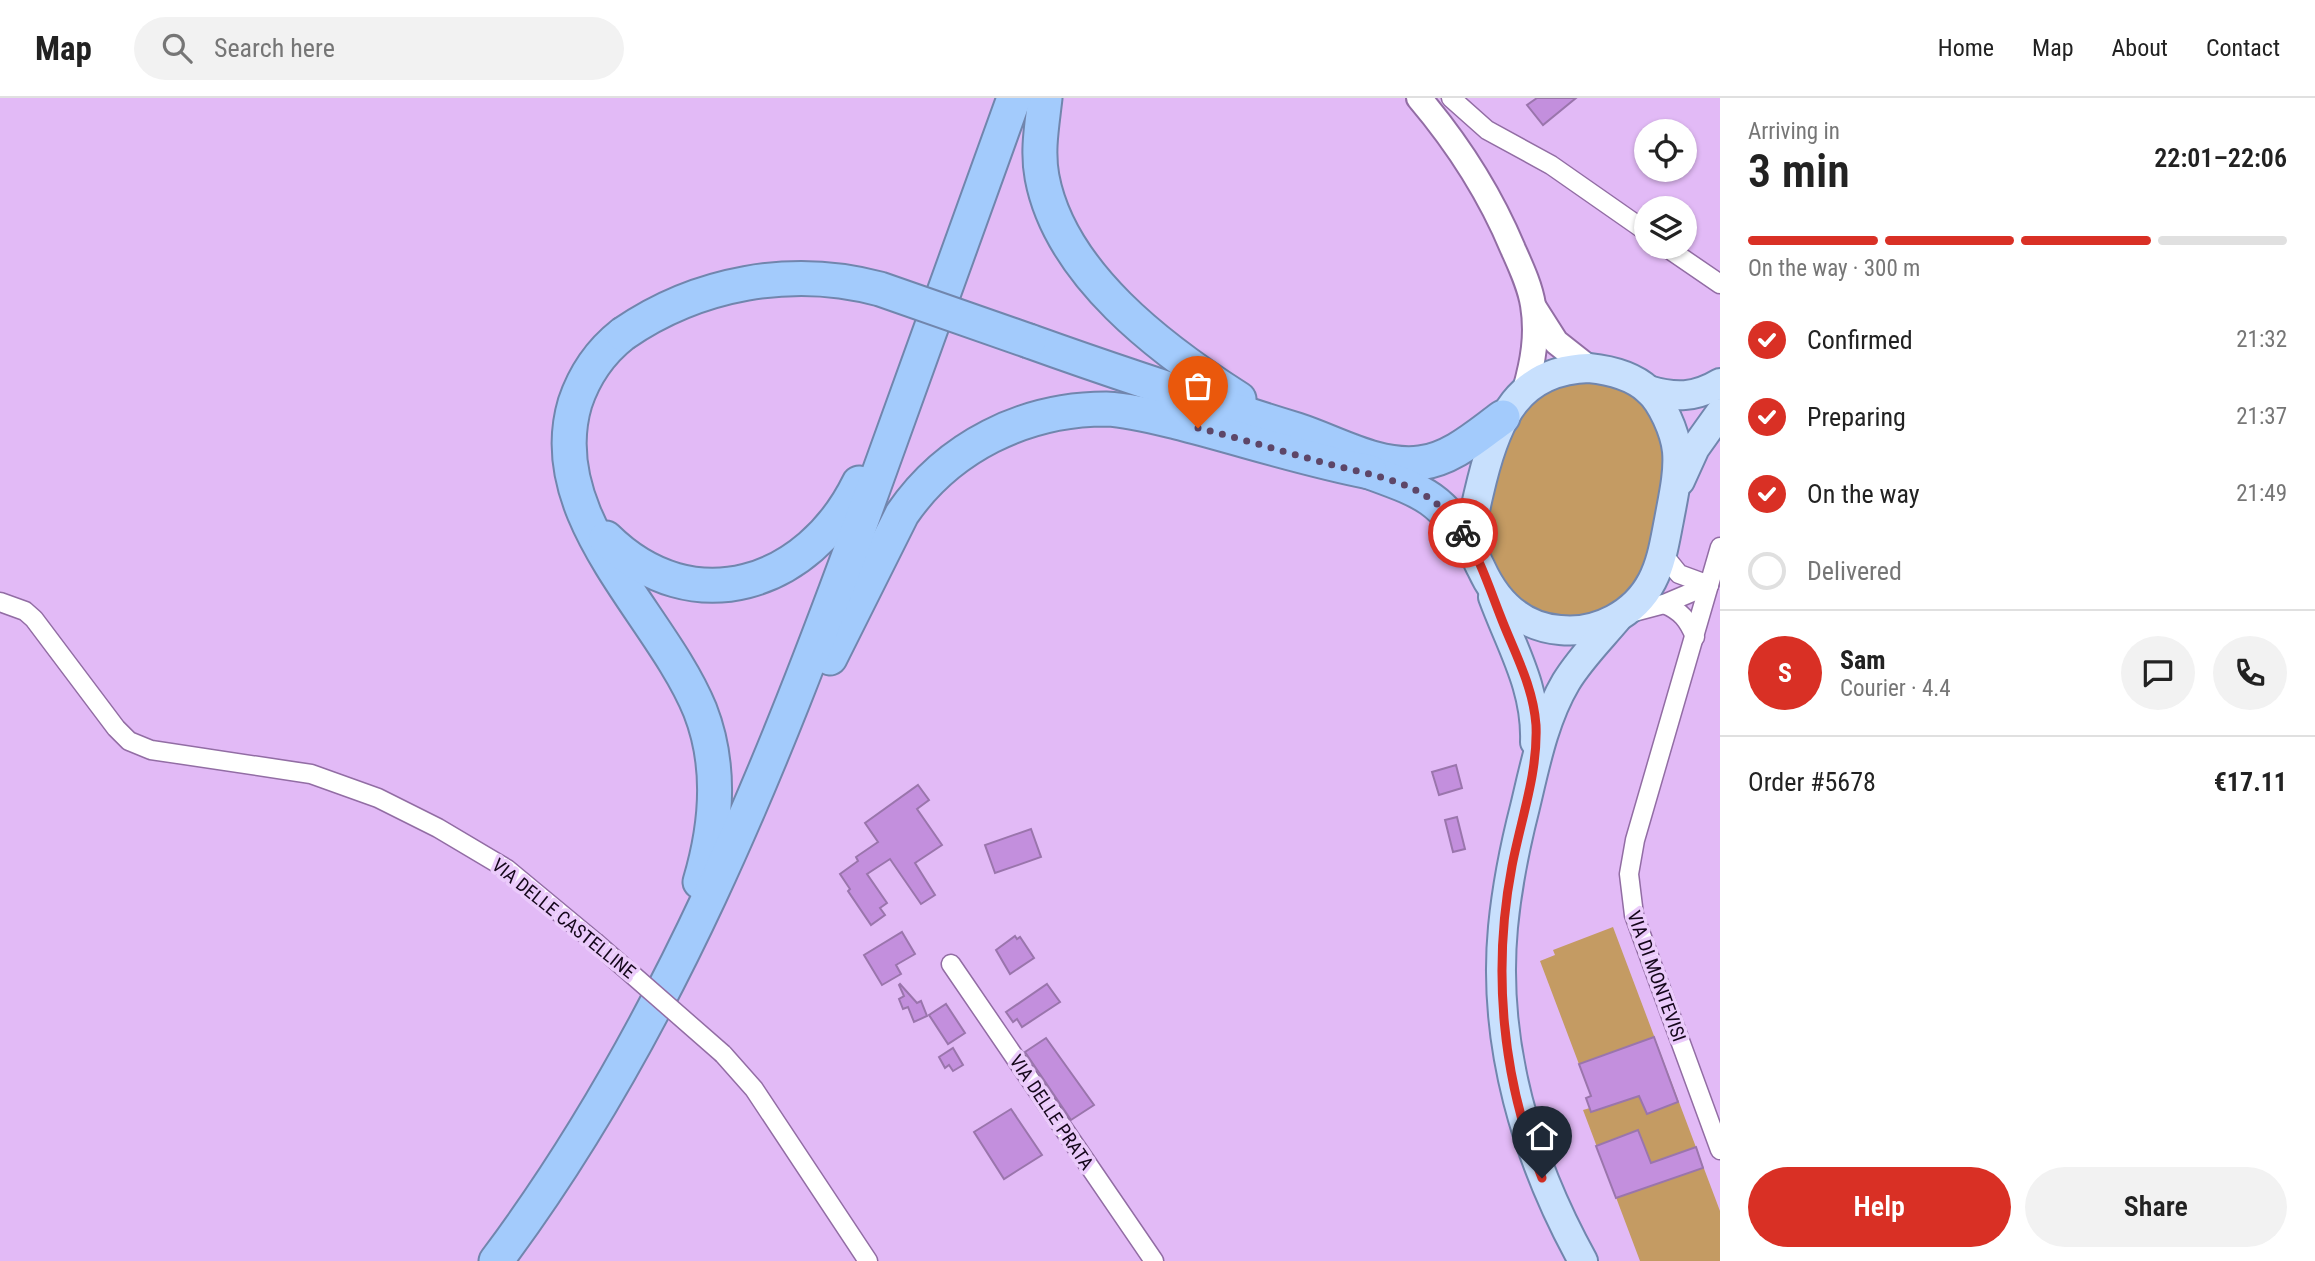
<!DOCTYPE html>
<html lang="en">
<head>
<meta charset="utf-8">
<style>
	:root { --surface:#fff; --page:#f2f2f2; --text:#222; --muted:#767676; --line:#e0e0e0; --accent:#d93025 }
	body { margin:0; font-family:"Roboto Condensed",sans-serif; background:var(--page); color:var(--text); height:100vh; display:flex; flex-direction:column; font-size:26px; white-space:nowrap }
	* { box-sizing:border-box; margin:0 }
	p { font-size:23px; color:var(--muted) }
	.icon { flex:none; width:38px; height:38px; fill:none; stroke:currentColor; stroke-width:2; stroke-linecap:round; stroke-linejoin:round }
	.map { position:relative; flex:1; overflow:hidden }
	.side { display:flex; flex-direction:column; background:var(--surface); width:595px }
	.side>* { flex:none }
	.tools { position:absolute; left:1634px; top:21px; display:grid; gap:14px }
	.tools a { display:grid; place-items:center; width:63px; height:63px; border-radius:50%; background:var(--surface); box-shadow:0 2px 5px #0004; font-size:35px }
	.pin { position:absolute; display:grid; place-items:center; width:60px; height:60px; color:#fff; margin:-72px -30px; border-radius:50% 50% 50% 0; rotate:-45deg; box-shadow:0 0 7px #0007 }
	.pin .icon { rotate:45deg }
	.courier { position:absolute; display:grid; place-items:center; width:70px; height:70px; margin:-35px; border:5px solid #d93025; border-radius:50%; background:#fff; color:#222; box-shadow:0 2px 9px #0007 }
	.head em { font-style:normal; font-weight:600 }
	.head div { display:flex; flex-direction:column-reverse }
	.head { display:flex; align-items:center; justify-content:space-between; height:119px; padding:0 28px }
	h1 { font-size:46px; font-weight:600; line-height:52px }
	.bar { display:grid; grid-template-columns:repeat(4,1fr); gap:10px 7px; align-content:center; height:84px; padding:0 28px }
	.bar i { height:9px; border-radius:5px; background:var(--line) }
	.bar .on { background:var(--accent) }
	.bar p { grid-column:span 4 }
	.line { display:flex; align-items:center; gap:18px; padding:0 28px; border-top:2px solid var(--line) }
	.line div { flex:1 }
	.round { display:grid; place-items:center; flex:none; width:74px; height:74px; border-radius:37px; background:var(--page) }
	ol { padding:0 28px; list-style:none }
	li { display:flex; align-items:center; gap:21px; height:77px }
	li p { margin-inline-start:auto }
	li .icon { padding:7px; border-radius:50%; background:var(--accent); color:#fff; stroke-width:4 }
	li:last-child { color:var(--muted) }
	li i { width:38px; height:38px; border:4px solid var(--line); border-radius:50% }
	.primary-button { display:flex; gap:14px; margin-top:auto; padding:14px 28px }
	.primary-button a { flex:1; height:80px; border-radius:42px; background:var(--accent); color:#fff; font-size:28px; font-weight:600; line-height:80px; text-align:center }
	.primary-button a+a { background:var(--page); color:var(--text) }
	header { display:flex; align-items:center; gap:42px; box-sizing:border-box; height:98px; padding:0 35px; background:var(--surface); border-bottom:2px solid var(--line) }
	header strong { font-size:33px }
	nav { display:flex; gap:38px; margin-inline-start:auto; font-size:24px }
	.search { width:490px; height:63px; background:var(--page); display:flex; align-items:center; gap:18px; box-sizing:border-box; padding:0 24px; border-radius:38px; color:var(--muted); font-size:26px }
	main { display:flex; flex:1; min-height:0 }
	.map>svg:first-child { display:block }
	.green { fill:#c49b63 }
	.building { fill:#c38fdd; stroke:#9a75ac; stroke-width:2 }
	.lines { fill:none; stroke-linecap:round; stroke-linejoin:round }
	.street-casing { stroke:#926da4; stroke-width:21 }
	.secondary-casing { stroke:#926da4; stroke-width:28 }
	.primary-casing { stroke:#7186ad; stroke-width:32 }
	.highway-casing { stroke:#7186ad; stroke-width:37 }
	.street { stroke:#fff; stroke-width:18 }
	.secondary { stroke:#fff; stroke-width:24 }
	.primary { stroke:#c8e0fd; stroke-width:28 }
	.highway { stroke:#a3cbfc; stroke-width:33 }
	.street-bridge-casing { stroke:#926da4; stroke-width:21; stroke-linecap:butt }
	.highway-bridge-casing { stroke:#7186ad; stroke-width:37; stroke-linecap:butt }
	.street-bridge { stroke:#fff; stroke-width:18 }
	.highway-bridge { stroke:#a3cbfc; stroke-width:33 }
	.done { stroke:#5d4668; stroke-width:7; stroke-dasharray:0 12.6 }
	.route { stroke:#d93025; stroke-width:9 }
	.labels { text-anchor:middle; stroke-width:7; stroke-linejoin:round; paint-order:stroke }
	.street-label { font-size:19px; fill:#15071b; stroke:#ebcbfb }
</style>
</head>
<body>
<header>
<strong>Map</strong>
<div class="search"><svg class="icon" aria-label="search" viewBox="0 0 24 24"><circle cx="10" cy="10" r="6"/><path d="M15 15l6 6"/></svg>Search here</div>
<nav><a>Home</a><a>Map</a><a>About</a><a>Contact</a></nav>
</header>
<main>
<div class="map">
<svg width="1720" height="1163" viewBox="0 0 1720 1163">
	<rect width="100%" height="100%" fill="#e2baf6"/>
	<g class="green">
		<path d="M 1563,283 L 1610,284 L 1640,302 L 1660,331 L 1665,365 L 1652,454 L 1644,477 L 1619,505 L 1586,519 L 1549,518 L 1517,502 L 1489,462 L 1486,438 L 1489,413 L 1507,339 L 1524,308 Z"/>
		<path d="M 1613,829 L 1720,1113 L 1720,1163 L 1640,1163 L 1583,1012 L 1590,1010 L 1586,1000 L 1591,998 L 1540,863 L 1555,857 L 1553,852 Z"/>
	</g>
	<g class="building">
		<path d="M 1537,0 L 1576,0 L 1543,27 L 1527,7 Z"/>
		<path d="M 1456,667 L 1462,690 L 1439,697 L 1432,674 Z"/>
		<path d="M 918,687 L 929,702 L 917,711 L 942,747 L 915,765 L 935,797 L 921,806 L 890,761 L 867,776 L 887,805 L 880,810 L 885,817 L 871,827 L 848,793 L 850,791 L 840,776 L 858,763 L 856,759 L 878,744 L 865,725 Z"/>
		<path d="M 1457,719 L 1465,751 L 1453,754 L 1445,722 Z"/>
		<path d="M 1031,731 L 1041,759 L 995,775 L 985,747 Z"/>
		<path d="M 902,834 L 915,856 L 896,867 L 901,876 L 882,887 L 864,857 Z"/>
		<path d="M 1015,838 L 1017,841 L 1020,839 L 1034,860 L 1010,876 L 996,852 Z"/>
		<path d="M 900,886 L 917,905 L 921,903 L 927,918 L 914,924 L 908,909 L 903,911 L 899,901 L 904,898 L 899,887 Z"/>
		<path d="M 1047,886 L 1060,904 L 1022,929 L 1017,921 L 1013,924 L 1006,914 Z"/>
		<path d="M 946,906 L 965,935 L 948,946 L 929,917 Z"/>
		<path d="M 1654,939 L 1678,1004 L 1647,1016 L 1639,998 L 1591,1014 L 1586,1000 L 1591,998 L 1579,966 Z"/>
		<path d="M 1046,940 L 1094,1007 L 1071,1022 L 1025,954 Z"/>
		<path d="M 953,950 L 963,967 L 953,973 L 949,967 L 945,970 L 939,959 Z"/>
		<path d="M 1011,1011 L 1042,1057 L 1004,1081 L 974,1034 Z"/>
		<path d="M 1638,1032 L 1651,1065 L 1696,1049 L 1703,1070 L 1616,1100 L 1596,1048 Z"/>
	</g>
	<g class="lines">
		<g class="street-casing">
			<g id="street">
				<path d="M 1451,0 L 1487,32 L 1551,67 L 1647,134"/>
				<path d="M 1666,149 L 1720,186"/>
				<path d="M 1720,449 L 1635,742 L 1629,776 L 1634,817 L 1720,1052"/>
				<path d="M 1662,455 L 1679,476 L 1709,487"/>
				<path d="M 0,504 L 25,513 L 34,521 L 116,630 L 129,643 L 151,652 L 311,676 L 378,700 L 438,730 L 507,771 L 595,844"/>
				<path d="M 1664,506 C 1681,513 1688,522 1695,539"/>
				<path d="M 1630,515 L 1664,506 L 1709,487"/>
				<path d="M 951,866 L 1154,1163"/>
				<path d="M 723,956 L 754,991 L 868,1163"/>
			</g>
		</g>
		<g class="secondary-casing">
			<g id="secondary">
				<path d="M 1419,0 C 1458,46 1490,96 1513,151 C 1521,169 1530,188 1533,207 C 1538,237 1533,264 1525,292"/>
				<path d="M 1535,211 L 1556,244 L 1589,270"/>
			</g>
		</g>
		<g class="primary-casing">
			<g id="primary">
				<path d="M 1589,270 C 1608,272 1633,278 1648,292 C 1662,304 1675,334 1677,353 C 1679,375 1673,400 1669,422 C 1665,442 1662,464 1652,483 C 1635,516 1597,536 1560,532 C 1521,529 1496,503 1481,470 C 1478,464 1474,457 1473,450 C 1470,427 1477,403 1482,382 C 1497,322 1518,272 1589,270 Z"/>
				<path d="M 1648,292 C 1675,300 1695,300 1720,285"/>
				<path d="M 1680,383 L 1695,350 L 1720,315"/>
				<path d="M 1493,499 C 1511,548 1537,590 1535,644"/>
				<path d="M 1583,1163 C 1527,1062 1492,946 1503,829 C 1507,788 1515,748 1525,709 C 1535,667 1544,621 1566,584 C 1580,561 1599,542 1616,522"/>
			</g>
		</g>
		<g class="highway-casing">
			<g id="highway">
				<path d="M 1045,0 C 1042,27 1037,53 1042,79 C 1060,176 1162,252 1239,301"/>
				<path d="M 623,236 C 600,254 584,278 575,305 C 541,419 661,516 700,612 C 722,668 717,727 700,784"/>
				<path d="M 1029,243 C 1118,275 1207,304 1297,332 C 1337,345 1377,370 1420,365 C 1452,361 1478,337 1503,319"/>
				<path d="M 1364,372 C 1421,393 1440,397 1473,451"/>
				<path d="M 606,440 C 693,526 809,487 859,385"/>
				<path d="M 830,560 L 902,416 C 948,349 1024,311 1106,311 C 1132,312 1159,320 1184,326 C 1246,342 1307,362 1370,374"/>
				<path d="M 496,1163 C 666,936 772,669 868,405 C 917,270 965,135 1014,0"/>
			</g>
		</g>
		<use href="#street" class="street"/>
		<use href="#secondary" class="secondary"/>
		<use href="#primary" class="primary"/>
		<use href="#highway" class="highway"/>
		<g class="street-bridge-casing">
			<path id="street-bridge" d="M 595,844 L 723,956"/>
		</g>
		<g class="highway-bridge-casing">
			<path id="highway-bridge" d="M 623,236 C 697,185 792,167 880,191 L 1029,243"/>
		</g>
		<use href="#street-bridge" class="street-bridge"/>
		<use href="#highway-bridge" class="highway-bridge"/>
	</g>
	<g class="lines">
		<path class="done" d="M 1198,330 C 1238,340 1278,352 1318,363 C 1374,379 1428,381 1463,435"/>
		<path class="route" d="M 1463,435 C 1480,460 1489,489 1500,517 C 1514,554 1533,587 1536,627 C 1538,675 1521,721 1512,768 C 1492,872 1502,982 1542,1080"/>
	</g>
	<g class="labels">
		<g class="street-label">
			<text transform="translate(564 820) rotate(39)" y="7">VIA DELLE CASTELLINE</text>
			<text transform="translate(1657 878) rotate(70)" y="7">VIA DI MONTEVISI</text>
			<text transform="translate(1052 1014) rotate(56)" y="7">VIA DELLE PRATA</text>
		</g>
	</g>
</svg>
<div class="tools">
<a><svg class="icon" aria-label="locate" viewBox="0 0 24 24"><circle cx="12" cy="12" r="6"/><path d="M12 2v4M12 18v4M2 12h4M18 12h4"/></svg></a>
<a><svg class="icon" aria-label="layers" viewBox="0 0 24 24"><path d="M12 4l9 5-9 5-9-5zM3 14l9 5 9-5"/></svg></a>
</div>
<div class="pin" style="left:1198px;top:330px;background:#ea580c"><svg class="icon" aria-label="bag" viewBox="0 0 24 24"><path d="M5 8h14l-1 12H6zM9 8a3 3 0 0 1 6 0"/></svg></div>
<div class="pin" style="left:1542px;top:1080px;background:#1f2937"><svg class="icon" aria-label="home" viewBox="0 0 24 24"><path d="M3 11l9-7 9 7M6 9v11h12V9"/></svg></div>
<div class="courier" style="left:1463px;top:435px"><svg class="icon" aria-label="bike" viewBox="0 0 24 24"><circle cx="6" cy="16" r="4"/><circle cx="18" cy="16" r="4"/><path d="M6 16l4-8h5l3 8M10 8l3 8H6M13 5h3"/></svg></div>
</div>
<section class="side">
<div class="head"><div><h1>3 min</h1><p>Arriving in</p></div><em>22:01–22:06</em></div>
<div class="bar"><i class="on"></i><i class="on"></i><i class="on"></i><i></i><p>On the way · 300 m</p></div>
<ol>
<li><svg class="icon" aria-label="check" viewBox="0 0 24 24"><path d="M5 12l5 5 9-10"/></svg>Confirmed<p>21:32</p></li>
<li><svg class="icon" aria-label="check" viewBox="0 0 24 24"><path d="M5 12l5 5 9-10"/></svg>Preparing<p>21:37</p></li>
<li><svg class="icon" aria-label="check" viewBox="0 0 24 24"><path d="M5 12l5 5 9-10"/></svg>On the way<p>21:49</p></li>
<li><i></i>Delivered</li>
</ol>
<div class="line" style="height:126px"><b class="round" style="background:var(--accent);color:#fff">S</b><div><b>Sam</b><p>Courier · 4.4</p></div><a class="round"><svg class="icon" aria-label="chat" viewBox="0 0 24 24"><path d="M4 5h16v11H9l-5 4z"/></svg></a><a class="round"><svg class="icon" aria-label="phone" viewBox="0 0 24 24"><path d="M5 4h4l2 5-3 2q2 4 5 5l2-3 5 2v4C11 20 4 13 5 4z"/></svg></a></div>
<div class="line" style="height:91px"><div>Order #5678</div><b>€17.11</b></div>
<div class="primary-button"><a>Help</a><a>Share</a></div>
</section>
</main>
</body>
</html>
